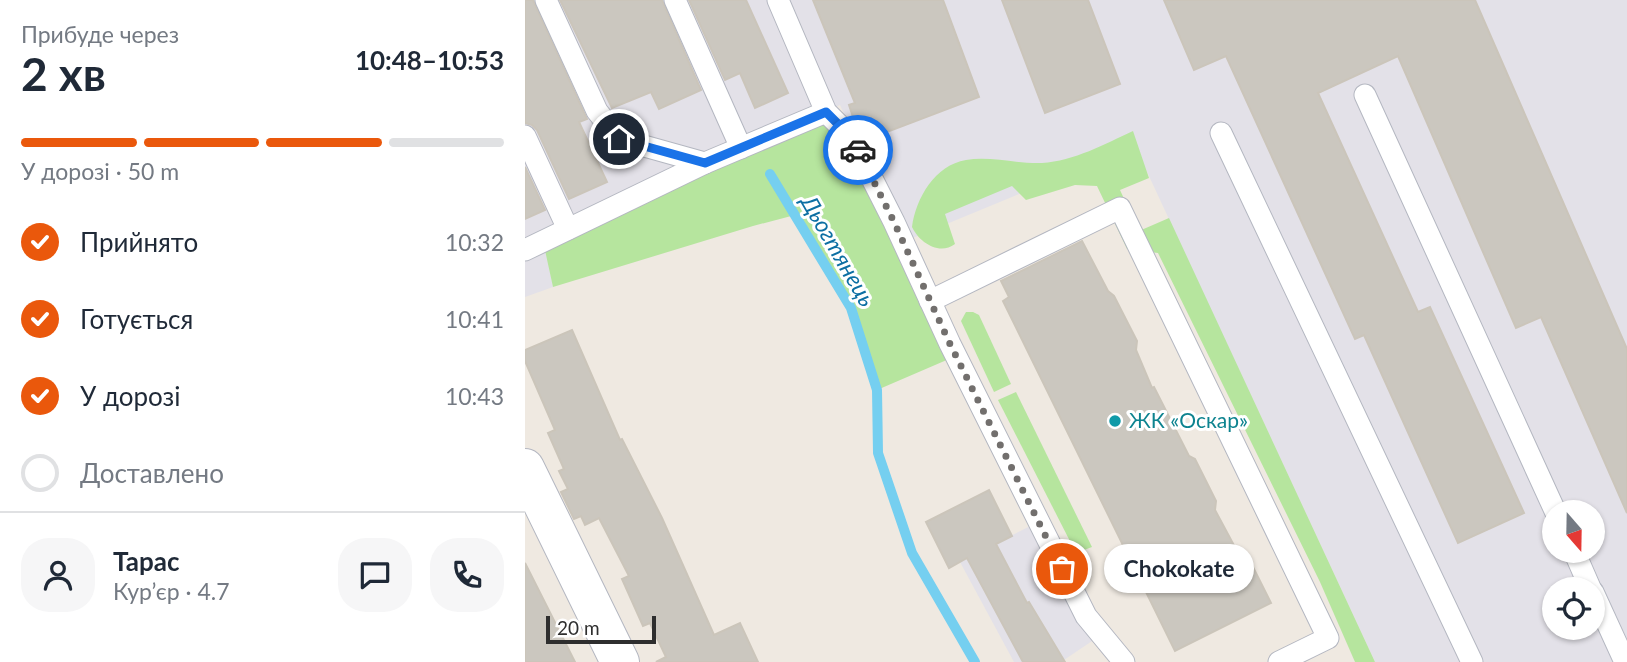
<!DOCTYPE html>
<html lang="uk">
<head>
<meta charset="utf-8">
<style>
	:root { --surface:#fff; --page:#f6f6f7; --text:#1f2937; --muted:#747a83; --line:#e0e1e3; --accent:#ea580c }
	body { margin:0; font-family:Lato,sans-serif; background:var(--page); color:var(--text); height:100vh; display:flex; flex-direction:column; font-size:26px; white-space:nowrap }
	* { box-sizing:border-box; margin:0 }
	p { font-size:23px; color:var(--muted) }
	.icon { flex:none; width:38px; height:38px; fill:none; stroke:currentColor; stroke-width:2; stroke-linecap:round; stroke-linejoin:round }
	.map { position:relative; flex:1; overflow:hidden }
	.side { display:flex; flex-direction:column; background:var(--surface); width:525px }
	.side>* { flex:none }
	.needle { width:46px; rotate:160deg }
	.tools { position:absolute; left:1017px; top:500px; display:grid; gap:14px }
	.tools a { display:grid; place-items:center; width:63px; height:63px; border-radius:50%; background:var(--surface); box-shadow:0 2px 5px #0004; font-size:35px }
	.scale { position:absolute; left:21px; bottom:18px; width:110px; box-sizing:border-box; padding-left:7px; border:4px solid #2e2e2e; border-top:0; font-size:19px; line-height:24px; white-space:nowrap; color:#2e2e2e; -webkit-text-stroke:5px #fff; paint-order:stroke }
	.pin { position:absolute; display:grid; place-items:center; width:60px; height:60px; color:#fff; margin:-30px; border:4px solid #fff; border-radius:50%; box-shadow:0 2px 7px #0007 }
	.courier { position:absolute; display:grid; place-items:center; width:70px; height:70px; margin:-35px; border:5px solid #1a73e8; border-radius:50%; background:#fff; color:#222; box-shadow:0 2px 9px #0007 }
	.bubble { position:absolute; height:49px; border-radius:24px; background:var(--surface); box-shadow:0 2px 5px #0004; font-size:23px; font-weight:700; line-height:49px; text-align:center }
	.headline em { font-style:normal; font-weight:700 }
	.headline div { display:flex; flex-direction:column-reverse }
	.headline { display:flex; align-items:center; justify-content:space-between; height:119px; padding:0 21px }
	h1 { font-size:46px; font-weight:700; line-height:52px }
	.bar { display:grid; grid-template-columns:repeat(4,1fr); gap:10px 7px; align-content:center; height:84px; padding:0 21px }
	.bar i { height:9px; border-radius:5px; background:var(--line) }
	.bar .current { background:var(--accent) }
	.bar p { grid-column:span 4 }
	.line { display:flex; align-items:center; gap:18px; padding:0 21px; border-top:2px solid var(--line) }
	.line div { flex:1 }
	.round { display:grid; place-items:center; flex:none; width:74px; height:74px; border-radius:28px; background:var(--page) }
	ol { padding:0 21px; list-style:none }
	li { display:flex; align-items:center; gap:21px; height:77px }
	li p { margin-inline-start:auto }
	li .icon { padding:7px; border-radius:50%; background:var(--accent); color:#fff; stroke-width:4 }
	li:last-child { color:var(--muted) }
	li i { width:38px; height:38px; border:4px solid var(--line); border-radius:50% }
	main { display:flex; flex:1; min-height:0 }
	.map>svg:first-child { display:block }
	.industrial { fill:#e3e1e8; fill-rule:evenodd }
	.green { fill:#b6e59e }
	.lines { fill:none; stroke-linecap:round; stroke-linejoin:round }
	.stream { stroke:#75cff0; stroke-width:10 }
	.building { fill:#cbc7bf; stroke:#cbc5ba; stroke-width:2 }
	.lane-casing { stroke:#b4b7c1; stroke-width:23 }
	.street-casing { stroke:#b4b7c1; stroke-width:40 }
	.lane { stroke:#fff; stroke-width:21 }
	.street { stroke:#fff; stroke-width:38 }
	.done { stroke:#726f6d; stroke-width:7; stroke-dasharray:0 12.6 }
	.route { stroke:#1a73e8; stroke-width:9 }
	.culture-dot { fill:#0f9aa8; stroke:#fff; stroke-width:2.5 }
	.labels { text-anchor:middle; stroke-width:6; stroke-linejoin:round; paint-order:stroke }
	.culture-label { font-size:21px; fill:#0d838f; stroke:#fff; text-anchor:start }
	.water-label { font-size:23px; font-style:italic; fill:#0d6fa3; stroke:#fff }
</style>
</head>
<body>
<main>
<section class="side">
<div class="headline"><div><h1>2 хв</h1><p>Прибуде через</p></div><em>10:48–10:53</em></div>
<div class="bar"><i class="current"></i><i class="current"></i><i class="current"></i><i></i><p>У дорозі · 50 m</p></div>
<ol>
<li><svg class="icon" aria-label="check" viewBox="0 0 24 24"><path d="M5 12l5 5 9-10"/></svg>Прийнято<p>10:32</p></li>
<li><svg class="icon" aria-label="check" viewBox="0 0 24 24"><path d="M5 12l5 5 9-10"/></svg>Готується<p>10:41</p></li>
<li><svg class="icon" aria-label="check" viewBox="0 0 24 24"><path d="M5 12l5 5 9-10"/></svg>У дорозі<p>10:43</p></li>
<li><i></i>Доставлено</li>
</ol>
<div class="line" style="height:126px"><a class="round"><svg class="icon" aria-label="person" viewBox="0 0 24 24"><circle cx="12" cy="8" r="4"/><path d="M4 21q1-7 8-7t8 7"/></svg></a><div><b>Тарас</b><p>Кур’єр · 4.7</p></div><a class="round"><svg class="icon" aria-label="chat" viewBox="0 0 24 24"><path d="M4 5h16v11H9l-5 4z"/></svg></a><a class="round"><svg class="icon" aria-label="phone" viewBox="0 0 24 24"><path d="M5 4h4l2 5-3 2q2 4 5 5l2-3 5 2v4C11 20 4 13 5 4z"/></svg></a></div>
</section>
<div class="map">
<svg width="1102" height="662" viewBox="0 0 1102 662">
	<rect width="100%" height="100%" fill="#efe9e1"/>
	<g class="industrial">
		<path d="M 0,0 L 1102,0 L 1102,662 L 850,662 L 610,146 L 378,242 L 315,105 L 19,241 L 28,287 L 0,297 ZM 1029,513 L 1068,513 L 1068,551 L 1029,551 ZM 1029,590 L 1068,590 L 1068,628 L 1029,628 Z"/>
		<path d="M 513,522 L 576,635 L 536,662 L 489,662 L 435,562 Z"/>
	</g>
	<g class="green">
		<path d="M 301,112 L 431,356 L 352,390 L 326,308 L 270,215 L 228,226 L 28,287 L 18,241 Z"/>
		<path d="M 608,131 L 624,178 L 595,190 L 614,231 L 644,218 L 850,662 L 830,662 L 795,582 L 633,253 L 602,249 L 572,186 L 550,185 L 501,200 L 487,186 L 420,214 L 430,244 C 414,256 394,242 387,227 C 391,198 410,165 441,160 C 466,156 492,164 517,163 C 549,161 580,144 608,131 Z"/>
		<path d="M 441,312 L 448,312 L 454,315 L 486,384 L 469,392 L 436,321 Z"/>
		<path d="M 491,392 L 567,547 L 551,553 L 473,400 Z"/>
	</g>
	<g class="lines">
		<path class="stream" d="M 245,174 L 326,308 L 352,390 L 353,453 L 387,553 L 450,662"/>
	</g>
	<g class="building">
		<path d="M 0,0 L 8,0 L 62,119 L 54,122 L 82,182 L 44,199 L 12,130 L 7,125 L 0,123 Z"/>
		<path d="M 35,0 L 137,0 L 176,90 L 134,109 L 126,92 L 87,108 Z"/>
		<path d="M 164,0 L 221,0 L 263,93 L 230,108 L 215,73 L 200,80 Z"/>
		<path d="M 288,0 L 418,0 L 454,97 L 354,135 L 351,126 L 338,131 L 330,123 L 324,105 L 330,103 Z"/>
		<path d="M 477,0 L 563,0 L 595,84 L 520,113 Z"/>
		<path d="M 639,0 L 950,0 L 1102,349 L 1102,513 L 1016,317 L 991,328 L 873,56 L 793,93 L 893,312 L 905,307 L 999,513 L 933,543 L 839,335 L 830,339 L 701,56 L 669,70 Z"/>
		<path d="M 0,167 L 20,210 L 0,219 Z"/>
		<path d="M 557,241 L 583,291 L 589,296 L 612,341 L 611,350 L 627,388 L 629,387 L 664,456 L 670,459 L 691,501 L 690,510 L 720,566 L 726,563 L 746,603 L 650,651 L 478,301 L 484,297 L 476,281 Z"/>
		<path d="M 47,330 L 95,440 L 97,439 L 137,518 L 189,635 L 215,623 L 233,662 L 131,662 L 141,657 L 125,623 L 118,626 L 97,579 L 104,576 L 74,518 L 60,525 L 56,516 L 49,519 L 36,492 L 43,489 L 34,471 L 39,469 L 23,433 L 30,430 L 0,361 L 0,350 Z"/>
		<path d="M 464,490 L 487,536 L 471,544 L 502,603 L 504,602 L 540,662 L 498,662 L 442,558 L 424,568 L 401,522 Z"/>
		<path d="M 0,563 L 50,662 L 0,662 Z"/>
	</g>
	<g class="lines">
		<g class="lane-casing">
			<g id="lane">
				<path d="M 21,0 L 72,111 L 94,139 L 180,163"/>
				<path d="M 150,0 L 216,148"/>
				<path d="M 253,0 L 301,112 L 326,137 L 369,222 L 425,344 L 561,616 L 599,662"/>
				<path d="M 840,95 L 1031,513"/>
				<path d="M 696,133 L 947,662"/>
				<path d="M 0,136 L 43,229"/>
				<path d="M 0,250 L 180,163 L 301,112"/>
				<path d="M 405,301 L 595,208 L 803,638 L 754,662"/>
				<path d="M 1049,551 L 1066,590"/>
				<path d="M 1068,592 L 1100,662"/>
			</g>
		</g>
		<g class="street-casing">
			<path id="street" d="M 0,468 L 95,662"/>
		</g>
		<use href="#lane" class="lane"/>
		<use href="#street" class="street"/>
	</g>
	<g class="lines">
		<path class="done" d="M 333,150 L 369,222 L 425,344 L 537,569"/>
		<path class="route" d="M 94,139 L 180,163 L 301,112 L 326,137 L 333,150"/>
	</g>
	<circle class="culture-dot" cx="590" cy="421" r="7"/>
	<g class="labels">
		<g class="culture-label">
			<text x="604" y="428">ЖК «Оскар»</text>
		</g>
		<g class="water-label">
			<text transform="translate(313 251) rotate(60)" y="8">Дьогтянець</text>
		</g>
	</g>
</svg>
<div class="tools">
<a><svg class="needle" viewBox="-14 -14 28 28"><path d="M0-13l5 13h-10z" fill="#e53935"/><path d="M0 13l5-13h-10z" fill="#747a83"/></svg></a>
<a><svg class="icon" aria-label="locate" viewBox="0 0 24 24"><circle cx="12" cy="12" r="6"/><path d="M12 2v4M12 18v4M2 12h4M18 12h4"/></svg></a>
</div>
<div class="scale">20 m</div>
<div class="pin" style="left:537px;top:569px;background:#ea580c"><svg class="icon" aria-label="bag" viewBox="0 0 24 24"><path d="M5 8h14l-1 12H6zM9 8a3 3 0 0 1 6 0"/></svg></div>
<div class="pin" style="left:94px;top:139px;background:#1f2937"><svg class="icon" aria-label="home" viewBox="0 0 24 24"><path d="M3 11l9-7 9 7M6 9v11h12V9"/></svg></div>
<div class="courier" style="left:333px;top:150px"><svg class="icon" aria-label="car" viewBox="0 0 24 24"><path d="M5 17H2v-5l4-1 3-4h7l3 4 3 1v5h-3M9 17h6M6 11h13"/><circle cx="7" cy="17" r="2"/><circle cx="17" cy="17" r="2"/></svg></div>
<div class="bubble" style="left:579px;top:544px;width:150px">Chokokate</div>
</div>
</main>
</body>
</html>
